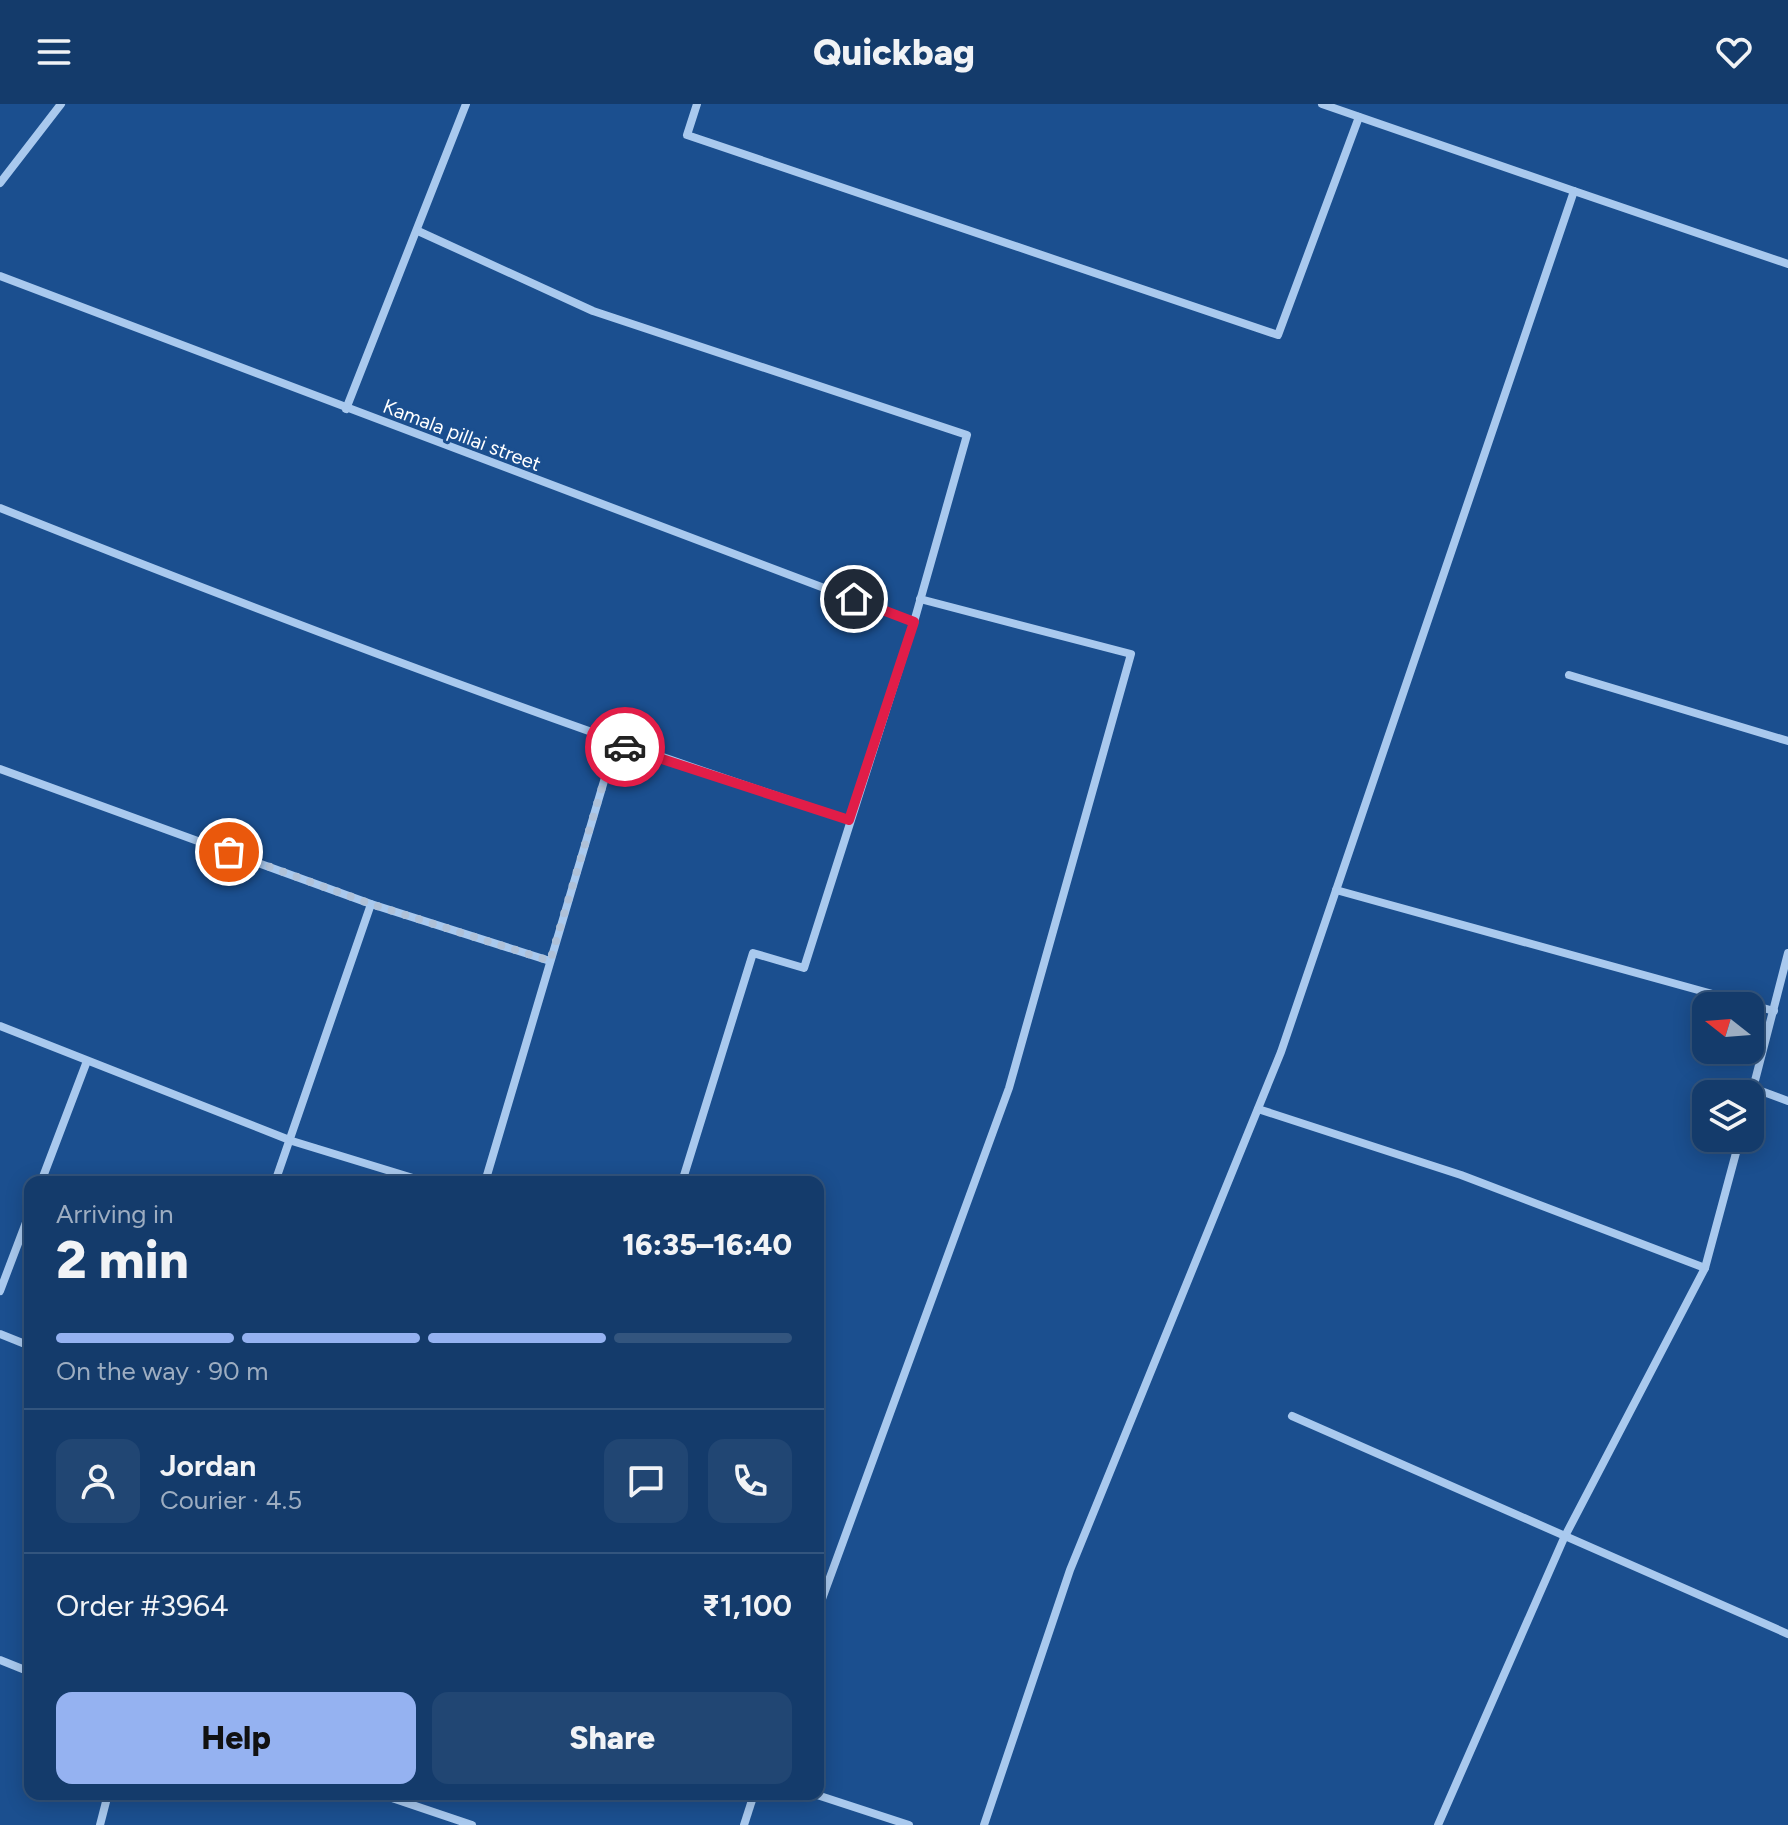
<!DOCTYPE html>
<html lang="en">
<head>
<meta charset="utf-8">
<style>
	:root { --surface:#143b6b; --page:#214673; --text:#f1f3f6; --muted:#9dadc1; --line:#33557e; --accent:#95b2f1 }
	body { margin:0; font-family:Figtree,sans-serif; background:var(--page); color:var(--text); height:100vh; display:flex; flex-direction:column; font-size:30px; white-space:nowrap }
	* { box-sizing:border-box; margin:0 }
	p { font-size:26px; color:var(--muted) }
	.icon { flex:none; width:44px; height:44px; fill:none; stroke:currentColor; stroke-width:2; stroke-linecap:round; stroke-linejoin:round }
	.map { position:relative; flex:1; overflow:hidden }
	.details { position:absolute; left:24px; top:1072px; width:800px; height:624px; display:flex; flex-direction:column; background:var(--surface); border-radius:16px; box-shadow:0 4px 20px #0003,0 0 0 2px var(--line) }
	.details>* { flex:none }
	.needle { width:52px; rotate:287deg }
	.controls { position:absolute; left:1692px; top:888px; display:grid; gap:16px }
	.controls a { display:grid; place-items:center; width:72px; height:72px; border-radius:16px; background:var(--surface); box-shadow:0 4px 20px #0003,0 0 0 2px var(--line); font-size:40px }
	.pin { position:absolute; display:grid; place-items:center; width:68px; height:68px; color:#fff; margin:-34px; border:4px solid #fff; border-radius:50%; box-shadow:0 2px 8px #0007 }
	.courier { position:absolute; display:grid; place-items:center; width:80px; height:80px; margin:-40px; border:6px solid #e11d48; border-radius:50%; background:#fff; color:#222; box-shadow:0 2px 10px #0007 }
	.head em { font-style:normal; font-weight:800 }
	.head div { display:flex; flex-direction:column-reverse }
	.head { display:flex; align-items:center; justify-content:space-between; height:136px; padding:0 32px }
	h1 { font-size:52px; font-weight:800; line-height:60px }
	.bar { display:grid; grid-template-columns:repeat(4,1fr); gap:12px 8px; align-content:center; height:96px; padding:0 32px }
	.bar i { height:10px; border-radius:6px; background:var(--line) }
	.bar .active { background:var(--accent) }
	.bar p { grid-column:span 4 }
	.line { display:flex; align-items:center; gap:20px; padding:0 32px; border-top:2px solid var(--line) }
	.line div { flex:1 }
	.round { display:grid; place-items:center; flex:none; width:84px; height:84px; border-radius:16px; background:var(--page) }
	.primary-button { display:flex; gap:16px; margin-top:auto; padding:16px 32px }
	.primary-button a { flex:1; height:92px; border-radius:16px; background:var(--accent); color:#111; font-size:32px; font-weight:800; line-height:92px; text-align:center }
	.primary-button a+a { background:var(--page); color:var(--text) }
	header { display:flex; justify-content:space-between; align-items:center; height:104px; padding:0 32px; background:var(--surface); font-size:36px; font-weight:800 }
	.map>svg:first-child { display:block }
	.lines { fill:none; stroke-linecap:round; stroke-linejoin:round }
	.street { stroke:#a9c9ee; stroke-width:8 }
	.done { stroke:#afc1d8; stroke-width:8; stroke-dasharray:0 14.4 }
	.route { stroke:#e11d48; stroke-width:10 }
	.labels { text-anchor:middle; stroke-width:6; stroke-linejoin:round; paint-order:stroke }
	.street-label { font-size:20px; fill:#fff; stroke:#1b4f8f }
</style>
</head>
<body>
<header><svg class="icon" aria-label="menu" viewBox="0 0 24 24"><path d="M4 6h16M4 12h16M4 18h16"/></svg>Quickbag<svg class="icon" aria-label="heart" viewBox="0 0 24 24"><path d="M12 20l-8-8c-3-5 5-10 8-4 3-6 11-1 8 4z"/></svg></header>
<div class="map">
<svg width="1788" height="1721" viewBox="0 0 1788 1721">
	<rect width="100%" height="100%" fill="#1b4f8f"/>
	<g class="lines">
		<g class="street">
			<path d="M 697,0 L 687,31 L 1278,231 L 1359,13"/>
			<path d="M 0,79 L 61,0"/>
			<path d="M 1574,87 L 1788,160"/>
			<path d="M 418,127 L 593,207 L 967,331 L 914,518 L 804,864 L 753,849 L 682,1078"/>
			<path d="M 0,172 L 914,518"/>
			<path d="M 346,305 L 466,0"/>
			<path d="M 0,404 C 281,516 562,622 849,716"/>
			<path d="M 1569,571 L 1788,637"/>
			<path d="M 0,665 L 371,800 L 550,857"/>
			<path d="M 1336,786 L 1774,907"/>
			<path d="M 0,922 L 292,1037 L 426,1078"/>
			<path d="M 1753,984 L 1788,997"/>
			<path d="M 1750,996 L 1788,849"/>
			<path d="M 1258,1005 L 1461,1071 L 1705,1164"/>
			<path d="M 41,1078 L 87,957"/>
			<path d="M 275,1078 L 371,800"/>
			<path d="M 485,1078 L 615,640"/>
			<path d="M 0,1187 L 30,1108"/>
			<path d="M 0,1230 L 30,1242"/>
			<path d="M 1292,1312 L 1788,1530"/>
			<path d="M 818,1506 L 1009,984 L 1131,550 L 920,495"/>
			<path d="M 0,1556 L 30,1568"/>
			<path d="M 380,1690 L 472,1721"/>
			<path d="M 814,1690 L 909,1721"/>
			<path d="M 100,1721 L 108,1690"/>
			<path d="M 744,1721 L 754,1690"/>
			<path d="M 984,1721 L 1070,1466 L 1281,948 L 1574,87 L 1322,0"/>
			<path d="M 1438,1721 L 1564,1434 L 1705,1164 L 1740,1034"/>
		</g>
	</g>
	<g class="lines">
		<path class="done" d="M 229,748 L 371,800 L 550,857 L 615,640 L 625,643"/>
		<path class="route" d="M 625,643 L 849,716 L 914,518 L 854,495"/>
	</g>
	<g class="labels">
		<g class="street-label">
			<text transform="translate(462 331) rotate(21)" y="7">Kamala pillai street</text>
		</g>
	</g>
</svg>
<div class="controls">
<a><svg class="needle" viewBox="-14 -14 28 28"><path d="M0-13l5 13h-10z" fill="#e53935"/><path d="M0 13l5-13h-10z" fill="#9dadc1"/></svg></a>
<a><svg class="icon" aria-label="layers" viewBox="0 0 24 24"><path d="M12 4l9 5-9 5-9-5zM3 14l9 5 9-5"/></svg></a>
</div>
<div class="pin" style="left:229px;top:748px;background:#ea580c"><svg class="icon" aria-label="bag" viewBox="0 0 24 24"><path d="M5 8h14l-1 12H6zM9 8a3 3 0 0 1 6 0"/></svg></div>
<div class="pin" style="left:854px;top:495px;background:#1f2937"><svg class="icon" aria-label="home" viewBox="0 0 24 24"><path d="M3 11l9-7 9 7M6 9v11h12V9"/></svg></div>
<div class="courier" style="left:625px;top:643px"><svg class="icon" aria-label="car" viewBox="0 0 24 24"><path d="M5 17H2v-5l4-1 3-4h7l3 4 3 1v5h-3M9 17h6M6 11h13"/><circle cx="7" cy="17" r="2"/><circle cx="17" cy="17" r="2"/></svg></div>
<section class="details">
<div class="head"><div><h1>2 min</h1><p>Arriving in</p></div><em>16:35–16:40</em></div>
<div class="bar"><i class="active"></i><i class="active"></i><i class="active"></i><i></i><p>On the way · 90 m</p></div>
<div class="line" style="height:144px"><a class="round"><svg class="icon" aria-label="person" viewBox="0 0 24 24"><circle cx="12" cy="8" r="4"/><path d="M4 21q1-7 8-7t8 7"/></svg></a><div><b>Jordan</b><p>Courier · 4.5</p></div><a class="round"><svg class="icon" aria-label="chat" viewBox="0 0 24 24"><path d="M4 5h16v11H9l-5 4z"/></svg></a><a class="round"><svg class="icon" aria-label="phone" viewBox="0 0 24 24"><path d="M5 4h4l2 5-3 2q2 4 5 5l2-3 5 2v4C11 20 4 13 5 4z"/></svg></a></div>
<div class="line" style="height:104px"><div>Order #3964</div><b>₹1,100</b></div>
<div class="primary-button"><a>Help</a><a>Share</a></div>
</section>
</div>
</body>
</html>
